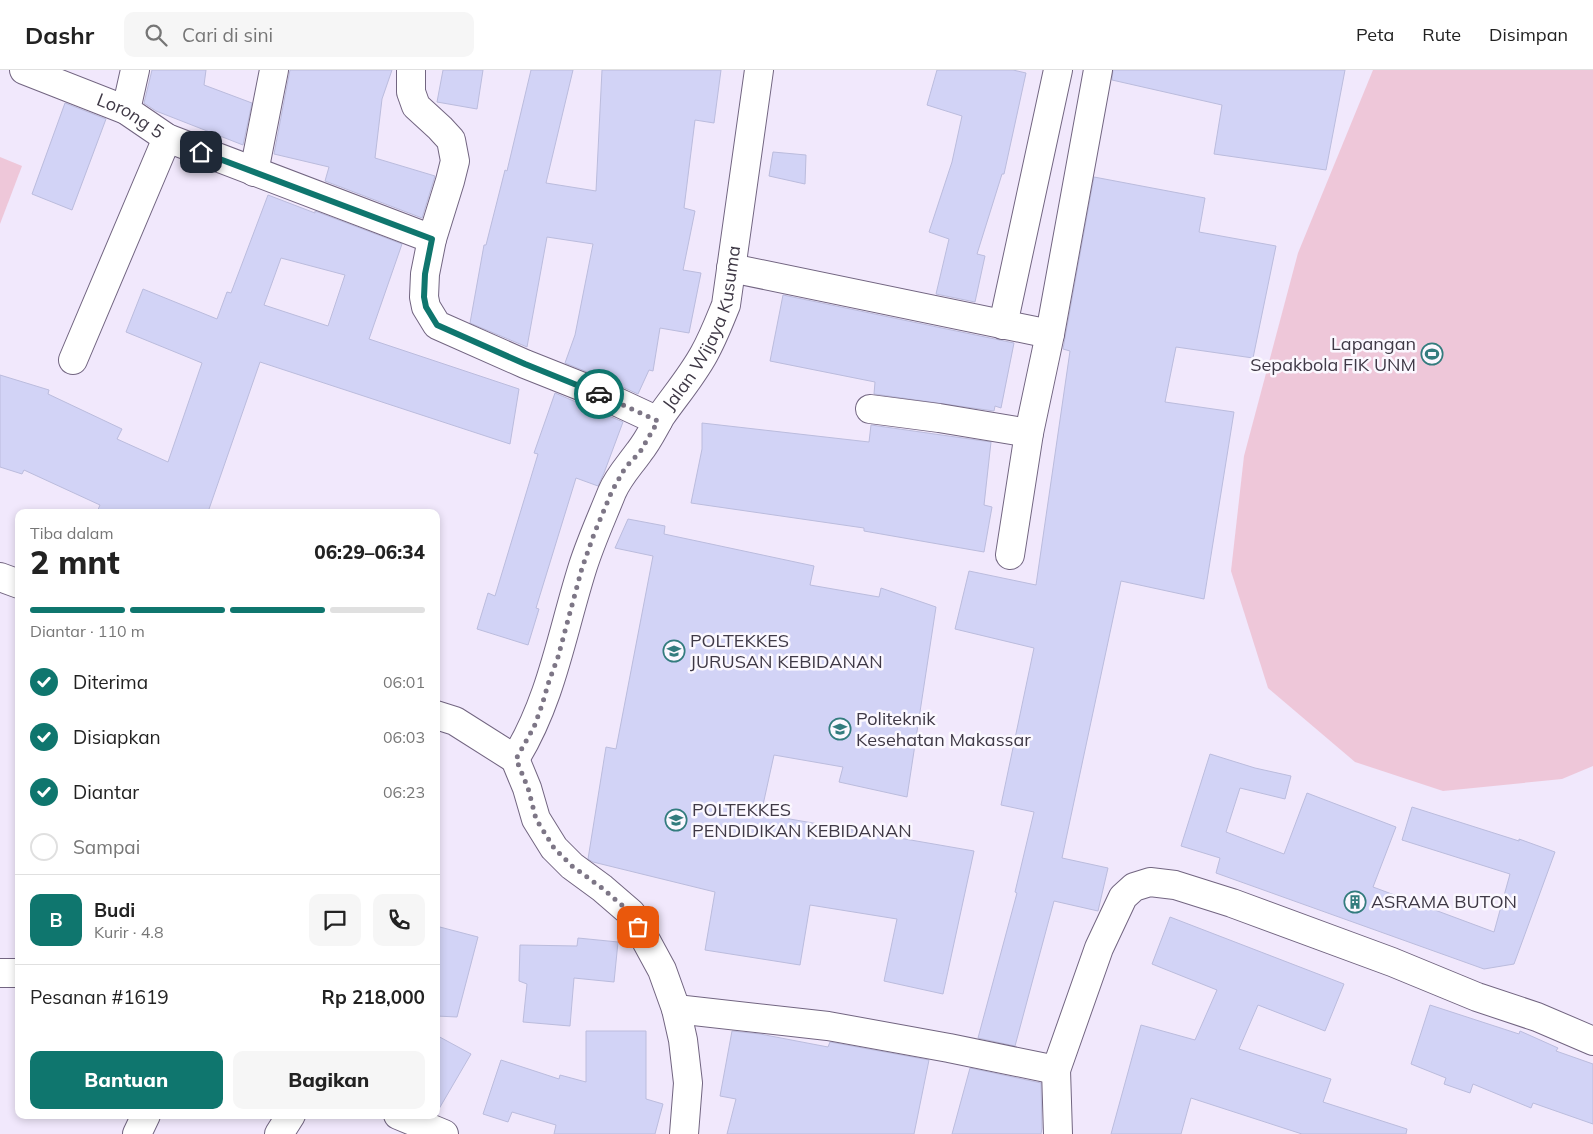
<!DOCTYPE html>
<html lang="id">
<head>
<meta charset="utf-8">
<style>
	:root { --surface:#fff; --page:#f6f6f6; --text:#222; --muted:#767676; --line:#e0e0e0; --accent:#0f766e }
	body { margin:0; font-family:Mulish,sans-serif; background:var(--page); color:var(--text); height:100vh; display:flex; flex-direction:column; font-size:19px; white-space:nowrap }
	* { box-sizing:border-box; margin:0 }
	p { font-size:16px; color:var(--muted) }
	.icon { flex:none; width:28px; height:28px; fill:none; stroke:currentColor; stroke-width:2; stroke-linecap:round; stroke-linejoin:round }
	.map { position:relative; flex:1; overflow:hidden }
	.panel { position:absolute; left:15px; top:439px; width:425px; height:610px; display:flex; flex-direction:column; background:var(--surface); border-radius:10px; box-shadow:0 2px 8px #0003 }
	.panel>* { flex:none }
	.pin { position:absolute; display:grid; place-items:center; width:42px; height:42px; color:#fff; margin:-21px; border-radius:10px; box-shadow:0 2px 8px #0006 }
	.courier { position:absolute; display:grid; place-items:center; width:50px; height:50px; margin:-25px; border:4px solid #0f766e; border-radius:50%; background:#fff; color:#222; box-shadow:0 1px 6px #0007 }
	.headline em { font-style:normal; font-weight:800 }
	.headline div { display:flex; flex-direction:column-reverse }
	.headline { display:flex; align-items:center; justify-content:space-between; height:85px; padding:0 15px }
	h1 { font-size:32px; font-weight:800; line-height:38px }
	.bar { display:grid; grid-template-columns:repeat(4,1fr); gap:8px 5px; align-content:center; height:60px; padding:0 15px }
	.bar i { height:6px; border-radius:4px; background:var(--line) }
	.bar .selected { background:var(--accent) }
	.bar p { grid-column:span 4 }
	.line { display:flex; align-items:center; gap:12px; padding:0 15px; border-top:1px solid var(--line) }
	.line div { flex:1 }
	.round { display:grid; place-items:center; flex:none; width:52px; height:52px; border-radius:10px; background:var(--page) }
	ol { padding:0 15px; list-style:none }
	li { display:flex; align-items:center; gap:15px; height:55px }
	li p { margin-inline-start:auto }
	li .icon { padding:5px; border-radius:50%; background:var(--accent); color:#fff; stroke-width:4 }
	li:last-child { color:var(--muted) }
	li i { width:28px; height:28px; border:2px solid var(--line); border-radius:50% }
	.button { display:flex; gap:10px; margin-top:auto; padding:10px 15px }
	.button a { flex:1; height:58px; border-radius:10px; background:var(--accent); color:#fff; font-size:20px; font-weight:800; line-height:58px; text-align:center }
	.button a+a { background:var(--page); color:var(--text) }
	header { display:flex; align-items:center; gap:30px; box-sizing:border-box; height:70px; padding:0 25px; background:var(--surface); border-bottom:1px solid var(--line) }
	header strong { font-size:24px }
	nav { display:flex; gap:28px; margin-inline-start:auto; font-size:18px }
	.search { width:350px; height:45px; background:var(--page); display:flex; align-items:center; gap:12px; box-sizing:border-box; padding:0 18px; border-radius:10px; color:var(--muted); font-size:19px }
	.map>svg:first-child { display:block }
	.green { fill:#eec7d9 }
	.building { fill:#d2d3f6; stroke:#bbbcdd; fill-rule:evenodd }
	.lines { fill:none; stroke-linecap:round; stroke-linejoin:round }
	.minor-casing { stroke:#726581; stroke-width:30 }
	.minor { stroke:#fff; stroke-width:28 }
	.done { stroke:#7d7686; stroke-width:5; stroke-dasharray:0 9 }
	.route { stroke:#0f766e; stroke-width:6 }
	.labels { text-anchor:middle; stroke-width:5; stroke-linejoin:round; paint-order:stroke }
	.street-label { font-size:18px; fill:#3f3946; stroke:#fbf8ff }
	.poi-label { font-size:18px; fill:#3f3946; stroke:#fbf8ff; text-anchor:start }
</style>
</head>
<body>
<header>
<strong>Dashr</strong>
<div class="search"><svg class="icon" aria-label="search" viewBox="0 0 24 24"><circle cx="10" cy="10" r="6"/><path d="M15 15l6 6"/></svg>Cari di sini</div>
<nav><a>Peta</a><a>Rute</a><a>Disimpan</a></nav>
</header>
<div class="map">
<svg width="1593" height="1064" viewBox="0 0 1593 1064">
	<rect width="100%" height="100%" fill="#f1e8fc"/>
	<g class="green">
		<path d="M 1373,0 L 1593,0 L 1593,696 L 1562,709 L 1443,721 L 1355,692 L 1268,618 L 1231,501 L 1244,386 L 1298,183 Z"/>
		<path d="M 0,87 L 22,96 L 0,154 Z"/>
	</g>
	<g class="building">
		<path d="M 152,0 L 206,0 L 204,15 L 252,33 L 243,75 L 156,41 L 144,33 Z"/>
		<path d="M 290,0 L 392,0 L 382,29 L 375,88 L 435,106 L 422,148 L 325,111 L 329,97 L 274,84 Z"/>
		<path d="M 443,0 L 483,0 L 477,39 L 437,32 Z"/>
		<path d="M 531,0 L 573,0 L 546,113 L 596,121 L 602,0 L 721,0 L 714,53 L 695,50 L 684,138 L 695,141 L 683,200 L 701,203 L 689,263 L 660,258 L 653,301 L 649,300 L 638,324 L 605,309 L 565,293 L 575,265 L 593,174 L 547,167 L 527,277 L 470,253 L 484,175 L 486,175 L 505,100 L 507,101 Z"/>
		<path d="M 937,0 L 1013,0 L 1026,3 L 1004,104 L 1002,104 L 977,184 L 985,186 L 975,232 L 936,224 L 949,169 L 929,162 L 952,92 L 962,46 L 927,35 Z"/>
		<path d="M 1113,0 L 1345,0 L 1326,100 L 1214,84 L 1222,35 L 1112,10 Z"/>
		<path d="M 65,33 L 106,49 L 72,140 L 32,124 Z"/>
		<path d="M 773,82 L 806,85 L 805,114 L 769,106 Z"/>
		<path d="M 1094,107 L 1205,128 L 1199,162 L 1276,176 L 1253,288 L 1176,277 L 1165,332 L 1234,342 L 1204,529 L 1121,511 L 1062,788 L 1108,798 L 1098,841 L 1054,831 L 1015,976 L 978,968 L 1017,823 L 1015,822 L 1034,742 L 1001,735 L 1034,578 L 955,559 L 969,501 L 1036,515 L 1070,281 L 1063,279 Z"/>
		<path d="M 268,125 L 315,143 L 315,141 L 402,174 L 369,269 L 519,319 L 510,374 L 260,292 L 208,442 L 97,442 L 100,435 L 24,400 L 22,404 L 0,397 L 0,305 L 49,320 L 48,324 L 122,359 L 117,369 L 168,392 L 202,293 L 126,262 L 143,219 L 217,249 L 227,222 L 231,223 ZM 281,188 L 345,205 L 328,256 L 264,235 Z"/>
		<path d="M 783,225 L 1014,273 L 1001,338 L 995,336 L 994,341 L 874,324 L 875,312 L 770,291 Z"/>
		<path d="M 555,323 L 623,352 L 604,403 L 598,416 L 576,408 L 536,538 L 539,539 L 528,575 L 477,559 L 488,523 L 495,526 L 538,384 L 534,383 Z"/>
		<path d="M 702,353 L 869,372 L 871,355 L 991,372 L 984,435 L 992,437 L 984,482 L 864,461 L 864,458 L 691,433 L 702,379 Z"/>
		<path d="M 628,449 L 665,456 L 664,464 L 814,496 L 810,515 L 879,527 L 881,518 L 936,537 L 907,727 L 839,712 L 843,697 L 774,685 L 761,744 L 974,781 L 943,924 L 884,911 L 897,849 L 810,835 L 800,895 L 705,880 L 715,822 L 593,792 L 588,789 L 606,677 L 616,679 L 653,486 L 615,478 Z"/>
		<path d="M 1210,684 L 1255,698 L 1291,706 L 1285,729 L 1240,718 L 1226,762 L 1284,784 L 1307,723 L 1396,757 L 1373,817 L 1494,862 L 1510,804 L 1402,770 L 1412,737 L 1519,771 L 1519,769 L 1555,782 L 1514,894 L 1484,899 L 1216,803 L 1220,788 L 1181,776 Z"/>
		<path d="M 1170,847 L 1344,914 L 1325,961 L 1258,935 L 1239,979 L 1331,1009 L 1323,1032 L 1407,1059 L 1406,1064 L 1302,1064 L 1191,1028 L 1181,1064 L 1111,1064 L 1141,955 L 1195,970 L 1217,920 L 1152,894 Z"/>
		<path d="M 436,856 L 478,867 L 457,947 L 436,946 Z"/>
		<path d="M 578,868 L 618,872 L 614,912 L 574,908 L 570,956 L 523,952 L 527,914 L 519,911 L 520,875 L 577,876 Z"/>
		<path d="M 1430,935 L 1519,964 L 1520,961 L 1558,978 L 1556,981 L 1593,994 L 1593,1054 L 1533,1033 L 1531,1038 L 1473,1014 L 1470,1023 L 1444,1014 L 1446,1008 L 1411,994 Z"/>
		<path d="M 586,961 L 646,961 L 646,1029 L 663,1034 L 655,1064 L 554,1064 L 556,1055 L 512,1042 L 508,1052 L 483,1044 L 501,990 L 559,1009 L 560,1005 L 586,1012 Z"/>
		<path d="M 732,961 L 760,964 L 828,977 L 830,972 L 929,990 L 914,1064 L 727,1064 L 736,1029 L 720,1026 Z"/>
		<path d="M 436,965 L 471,984 L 436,1044 Z"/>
		<path d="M 970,998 L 1041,1013 L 1042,1058 L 1041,1064 L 952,1064 Z"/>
	</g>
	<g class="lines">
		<g class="minor-casing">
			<g id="minor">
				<path id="s1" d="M 24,0 L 126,40 L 167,68 L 432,169"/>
				<path d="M 411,0 L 411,22 L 416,36 L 440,58 L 451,70 L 455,91 L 450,111 L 432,169 L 425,204 L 424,227 L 426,237 L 437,255 L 525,294 L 598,323 L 658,351"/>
				<path d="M 126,40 L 135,0"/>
				<path d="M 254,102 L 274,0"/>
				<path d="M 731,198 L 1050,264"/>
				<path d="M 1003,255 L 1058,0"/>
				<path d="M 73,290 L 167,68"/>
				<path d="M 870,339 L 939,348 L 1029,363"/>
				<path d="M 1010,485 L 1029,363 L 1050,264 L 1098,0"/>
				<path d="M 0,507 L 19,514"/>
				<path d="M 436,645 L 455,651 L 515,689"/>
				<path id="s2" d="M 515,689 C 552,629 562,562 583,496 C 591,471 602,447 612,422 C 619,406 629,396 639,382 C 648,371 654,358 661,346 C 675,326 692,306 704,284 C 713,268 719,252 726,235 L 759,0"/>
				<path d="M 515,689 L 527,718 L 536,749 L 554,778 L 572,796 L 602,818 L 631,843 L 662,900 L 676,939 L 683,970 L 688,1013 L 684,1064"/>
				<path d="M 0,903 L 19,903"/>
				<path d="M 676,939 L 828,956 L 949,978 L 1056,1000 L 1099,878 L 1123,827 L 1134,817 L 1150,812 L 1175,815 L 1232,833 L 1392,892 L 1477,927 L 1537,947 L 1593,971"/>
				<path d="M 1056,1000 L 1058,1064"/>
				<path d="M 398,1045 L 444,1064"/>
				<path d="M 137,1064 L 146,1045"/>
				<path d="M 279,1064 L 291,1045"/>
			</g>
		</g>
		<use href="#minor" class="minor"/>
	</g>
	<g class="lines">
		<path class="done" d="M 599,324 L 658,351 L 640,382 L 625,398 L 612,421 L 594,464 L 582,498 L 558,587 L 549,611 L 542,635 L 534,657 L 516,689 L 528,718 L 536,749 L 554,778 L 572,796 L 602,818 L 631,843 L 638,857"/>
		<path class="route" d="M 201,82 L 432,169 L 425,204 L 424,227 L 426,237 L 437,255 L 525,294 L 599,324"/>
	</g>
	<defs>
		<g id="stadium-ring" transform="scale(1.125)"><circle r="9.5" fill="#fbf8ff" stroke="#337c7e" stroke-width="1.5"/><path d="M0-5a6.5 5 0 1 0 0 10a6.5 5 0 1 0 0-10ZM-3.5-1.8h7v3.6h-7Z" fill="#337c7e"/></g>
		<g id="university-ring" transform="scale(1.125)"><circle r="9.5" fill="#fbf8ff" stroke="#337c7e" stroke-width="1.5"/><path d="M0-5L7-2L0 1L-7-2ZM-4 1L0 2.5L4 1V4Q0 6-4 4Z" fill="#337c7e"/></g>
		<g id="building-ring" transform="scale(1.125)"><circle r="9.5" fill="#fbf8ff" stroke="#337c7e" stroke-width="1.5"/><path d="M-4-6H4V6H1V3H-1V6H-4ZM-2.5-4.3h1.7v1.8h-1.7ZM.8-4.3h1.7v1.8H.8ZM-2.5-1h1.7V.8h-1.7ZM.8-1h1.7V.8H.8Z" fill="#337c7e"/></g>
	</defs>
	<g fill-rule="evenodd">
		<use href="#stadium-ring" x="1432" y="284"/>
		<use href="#university-ring" x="674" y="581"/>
		<use href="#university-ring" x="840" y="659"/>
		<use href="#university-ring" x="676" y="750"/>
		<use href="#building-ring" x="1355" y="832"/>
	</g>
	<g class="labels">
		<g class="street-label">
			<text dy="6" stroke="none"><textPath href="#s1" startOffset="116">Lorong 5</textPath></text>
			<text dy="6" stroke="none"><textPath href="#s2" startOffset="475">Jalan Wijaya Kusuma</textPath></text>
		</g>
		<g class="poi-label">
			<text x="1416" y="280" text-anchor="end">Lapangan<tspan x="1416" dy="21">Sepakbola FIK UNM</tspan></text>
			<text x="690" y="577">POLTEKKES<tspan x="690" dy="21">JURUSAN KEBIDANAN</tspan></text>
			<text x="856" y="655">Politeknik<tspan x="856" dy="21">Kesehatan Makassar</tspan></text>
			<text x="692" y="746">POLTEKKES<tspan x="692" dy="21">PENDIDIKAN KEBIDANAN</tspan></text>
			<text x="1371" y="838">ASRAMA BUTON</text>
		</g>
	</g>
</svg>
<div class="pin" style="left:638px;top:857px;background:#ea580c"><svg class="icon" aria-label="bag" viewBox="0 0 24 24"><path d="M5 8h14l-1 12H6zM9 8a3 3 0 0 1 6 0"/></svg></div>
<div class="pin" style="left:201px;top:82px;background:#1f2937"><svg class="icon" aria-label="home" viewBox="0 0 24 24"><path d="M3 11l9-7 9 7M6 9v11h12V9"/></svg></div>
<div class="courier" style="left:599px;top:324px"><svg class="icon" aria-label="car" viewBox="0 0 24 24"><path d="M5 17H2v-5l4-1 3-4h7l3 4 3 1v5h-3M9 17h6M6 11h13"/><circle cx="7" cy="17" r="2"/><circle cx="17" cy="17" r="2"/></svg></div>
<section class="panel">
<div class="headline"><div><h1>2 mnt</h1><p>Tiba dalam</p></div><em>06:29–06:34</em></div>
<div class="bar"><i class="selected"></i><i class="selected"></i><i class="selected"></i><i></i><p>Diantar · 110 m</p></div>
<ol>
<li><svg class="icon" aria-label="check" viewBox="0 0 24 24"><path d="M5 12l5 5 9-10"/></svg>Diterima<p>06:01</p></li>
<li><svg class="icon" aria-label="check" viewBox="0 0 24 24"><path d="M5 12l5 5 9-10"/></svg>Disiapkan<p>06:03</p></li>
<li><svg class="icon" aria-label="check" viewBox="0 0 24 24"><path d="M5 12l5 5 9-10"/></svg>Diantar<p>06:23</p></li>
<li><i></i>Sampai</li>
</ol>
<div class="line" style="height:90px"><b class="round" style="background:var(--accent);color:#fff">B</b><div><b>Budi</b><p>Kurir · 4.8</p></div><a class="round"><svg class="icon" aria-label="chat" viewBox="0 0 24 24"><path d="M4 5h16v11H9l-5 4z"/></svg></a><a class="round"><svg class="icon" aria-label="phone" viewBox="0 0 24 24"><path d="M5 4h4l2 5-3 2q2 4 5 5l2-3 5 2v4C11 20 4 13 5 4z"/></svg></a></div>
<div class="line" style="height:65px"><div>Pesanan #1619</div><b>Rp 218,000</b></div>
<div class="button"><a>Bantuan</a><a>Bagikan</a></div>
</section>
</div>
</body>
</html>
